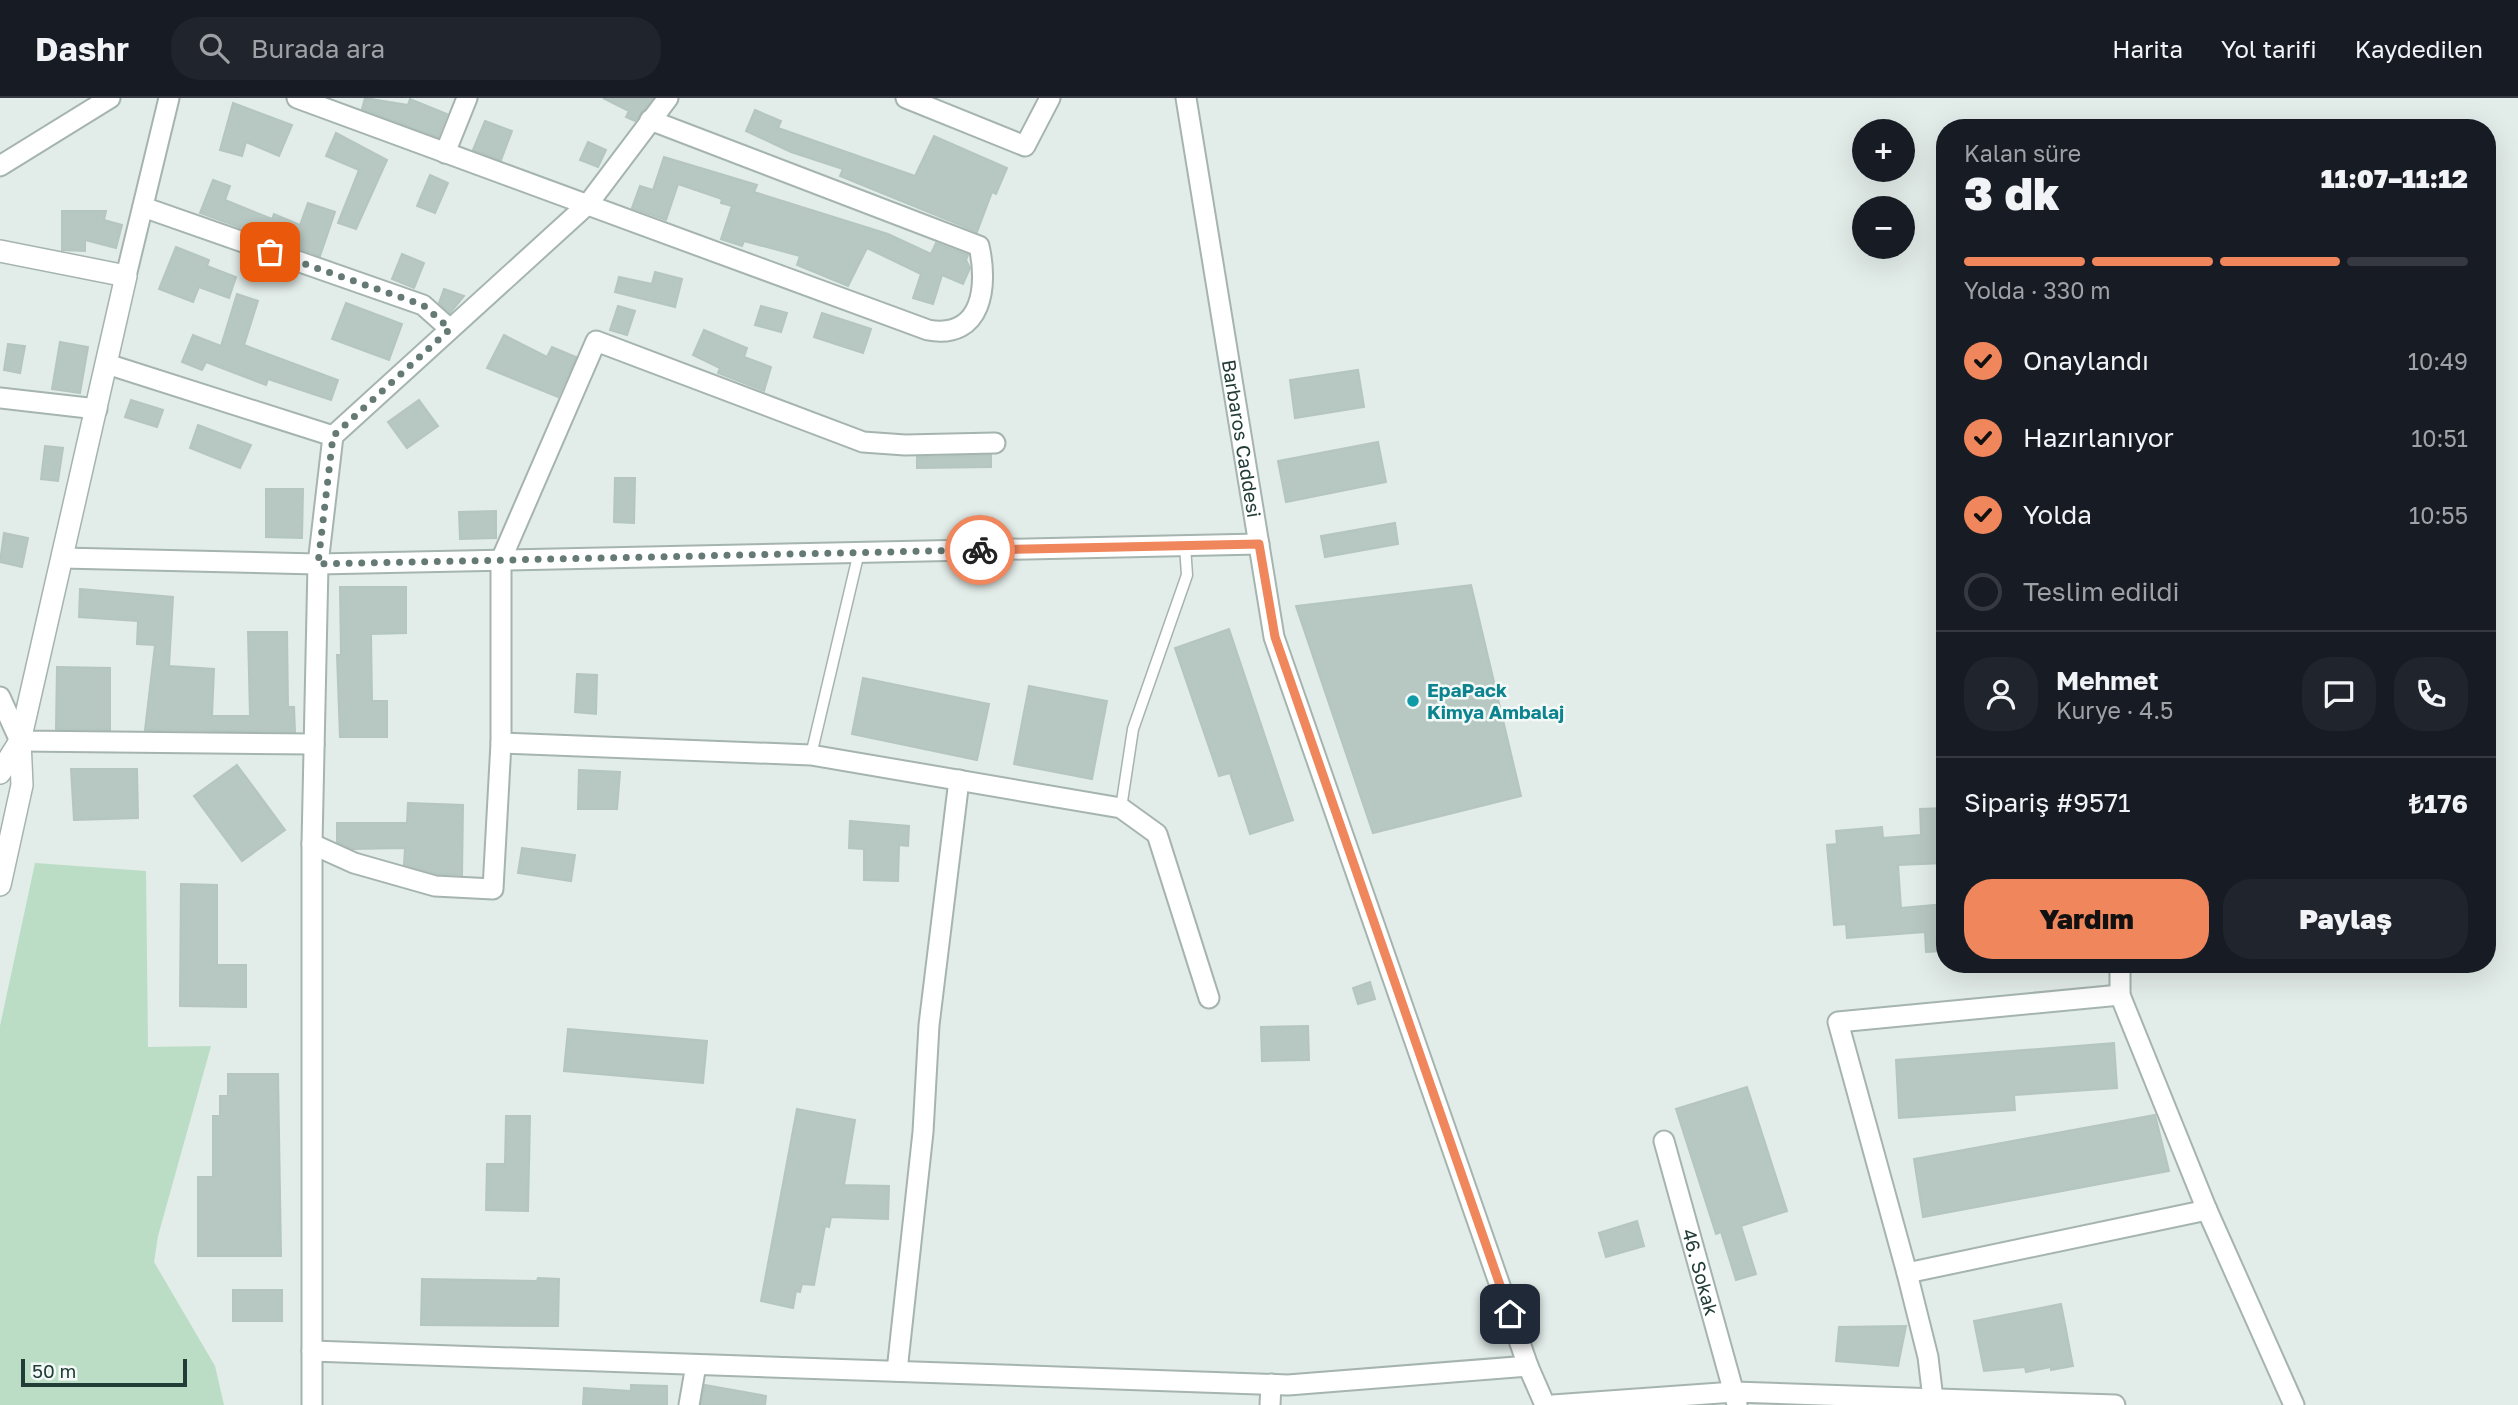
<!DOCTYPE html>
<html lang="tr">
<head>
<meta charset="utf-8">
<style>
	:root { --surface:#171b24; --page:#20242c; --text:#f1f3f6; --muted:#9ea1a6; --line:#363941; --accent:#f0865c }
	body { margin:0; font-family:"Golos Text",sans-serif; background:var(--page); color:var(--text); height:100vh; display:flex; flex-direction:column; font-size:26px; white-space:nowrap }
	* { box-sizing:border-box; margin:0 }
	p { font-size:23px; color:var(--muted) }
	.icon { flex:none; width:38px; height:38px; fill:none; stroke:currentColor; stroke-width:2; stroke-linecap:round; stroke-linejoin:round }
	.map { position:relative; flex:1; overflow:hidden }
	.sheet { position:absolute; left:1936px; top:21px; width:560px; height:854px; display:flex; flex-direction:column; background:var(--surface); border-radius:28px; box-shadow:0 7px 28px #0002 }
	.sheet>* { flex:none }
	.buttons { position:absolute; left:1852px; top:21px; display:grid; gap:14px }
	.buttons a { display:grid; place-items:center; width:63px; height:63px; border-radius:50%; background:var(--surface); box-shadow:0 7px 28px #0002; font-size:35px }
	.scale { position:absolute; left:21px; bottom:18px; width:166px; box-sizing:border-box; padding-left:7px; border:4px solid #223d37; border-top:0; font-size:19px; line-height:24px; white-space:nowrap; color:#223d37; -webkit-text-stroke:5px #f3f9f6; paint-order:stroke }
	.pin { position:absolute; display:grid; place-items:center; width:60px; height:60px; color:#fff; margin:-30px; border-radius:14px; box-shadow:0 4px 10px #0006 }
	.courier { position:absolute; display:grid; place-items:center; width:70px; height:70px; margin:-35px; border:5px solid #f0865c; border-radius:50%; background:#fff; color:#222; box-shadow:0 2px 9px #0007 }
	.head em { font-style:normal; font-weight:800 }
	.head div { display:flex; flex-direction:column-reverse }
	.head { display:flex; align-items:center; justify-content:space-between; height:119px; padding:0 28px }
	h1 { font-size:46px; font-weight:800; line-height:52px }
	.bar { display:grid; grid-template-columns:repeat(4,1fr); gap:10px 7px; align-content:center; height:84px; padding:0 28px }
	.bar i { height:9px; border-radius:5px; background:var(--line) }
	.bar .selected { background:var(--accent) }
	.bar p { grid-column:span 4 }
	.line { display:flex; align-items:center; gap:18px; padding:0 28px; border-top:2px solid var(--line) }
	.line div { flex:1 }
	.round { display:grid; place-items:center; flex:none; width:74px; height:74px; border-radius:28px; background:var(--page) }
	ol { padding:0 28px; list-style:none }
	li { display:flex; align-items:center; gap:21px; height:77px }
	li p { margin-inline-start:auto }
	li .icon { padding:7px; border-radius:50%; background:var(--accent); color:#111; stroke-width:4 }
	li:last-child { color:var(--muted) }
	li i { width:38px; height:38px; border:4px solid var(--line); border-radius:50% }
	.cta { display:flex; gap:14px; margin-top:auto; padding:14px 28px }
	.cta a { flex:1; height:80px; border-radius:28px; background:var(--accent); color:#111; font-size:28px; font-weight:800; line-height:80px; text-align:center }
	.cta a+a { background:var(--page); color:var(--text) }
	header { display:flex; align-items:center; gap:42px; box-sizing:border-box; height:98px; padding:0 35px; background:var(--surface); border-bottom:2px solid var(--line) }
	header strong { font-size:33px }
	nav { display:flex; gap:38px; margin-inline-start:auto; font-size:24px }
	.search { width:490px; height:63px; background:var(--page); display:flex; align-items:center; gap:18px; box-sizing:border-box; padding:0 24px; border-radius:28px; color:var(--muted); font-size:26px }
	.map>svg:first-child { display:block }
	.green { fill:#bbddc5 }
	.building { fill:#b7c7c1; stroke:#b4c6bf; stroke-width:2 }
	.lines { fill:none; stroke-linecap:round; stroke-linejoin:round }
	.service-casing { stroke:#a5b4af; stroke-width:13 }
	.minor-casing { stroke:#a5b4af; stroke-width:23 }
	.tertiary-casing { stroke:#a5b4af; stroke-width:24 }
	.service { stroke:#fff; stroke-width:10 }
	.minor { stroke:#fff; stroke-width:19 }
	.tertiary { stroke:#fff; stroke-width:21 }
	.done { stroke:#657a75; stroke-width:7; stroke-dasharray:0 12.6 }
	.route { stroke:#f0865c; stroke-width:9 }
	.culture-dot { fill:#0f9aa8; stroke:#f3f9f6; stroke-width:2.5 }
	.labels { text-anchor:middle; stroke-width:5; stroke-linejoin:round; paint-order:stroke }
	.street-label { font-size:19px; fill:#223d37; stroke:#f3f9f6 }
	.culture-label { font-size:19px; font-weight:bold; fill:#0d838f; stroke:#f3f9f6; text-anchor:start }
</style>
</head>
<body>
<header>
<strong>Dashr</strong>
<div class="search"><svg class="icon" aria-label="search" viewBox="0 0 24 24"><circle cx="10" cy="10" r="6"/><path d="M15 15l6 6"/></svg>Burada ara</div>
<nav><a>Harita</a><a>Yol tarifi</a><a>Kaydedilen</a></nav>
</header>
<div class="map">
<svg width="2518" height="1307" viewBox="0 0 2518 1307">
	<rect width="100%" height="100%" fill="#e2ece8"/>
	<path class="green" d="M 35,765 L 146,773 L 148,949 L 211,948 L 158,1138 L 154,1164 L 215,1268 L 224,1307 L 0,1307 L 0,928 Z"/>
	<g class="building">
		<path d="M 365,0 L 408,7 L 410,1 L 447,16 L 438,39 L 362,11 Z"/>
		<path d="M 603,0 L 653,0 L 635,23 L 626,19 L 629,13 Z"/>
		<path d="M 233,5 L 292,27 L 279,58 L 246,44 L 242,58 L 220,52 Z"/>
		<path d="M 755,12 L 781,23 L 778,30 L 915,78 L 934,38 L 1007,70 L 996,96 L 992,94 L 977,134 L 840,78 L 843,71 L 791,54 L 746,33 Z"/>
		<path d="M 485,23 L 512,33 L 501,62 L 473,52 Z"/>
		<path d="M 336,35 L 387,62 L 356,131 L 338,125 L 359,72 L 326,58 Z"/>
		<path d="M 588,44 L 606,52 L 598,69 L 580,62 Z"/>
		<path d="M 664,59 L 757,87 L 754,94 L 888,136 L 931,156 L 936,145 L 968,157 L 966,162 L 970,170 L 963,186 L 942,177 L 933,206 L 913,200 L 921,176 L 867,150 L 848,188 L 797,167 L 800,158 L 744,143 L 742,148 L 721,141 L 732,108 L 721,105 L 722,101 L 678,86 L 666,122 L 632,110 L 640,88 L 653,92 Z"/>
		<path d="M 430,77 L 448,85 L 435,115 L 417,108 Z"/>
		<path d="M 213,82 L 230,88 L 225,102 L 272,121 L 274,116 L 300,127 L 308,105 L 335,114 L 320,158 L 200,115 Z"/>
		<path d="M 62,113 L 106,113 L 104,122 L 122,127 L 116,150 L 85,142 L 85,153 L 62,152 Z"/>
		<path d="M 176,149 L 209,162 L 207,168 L 236,179 L 229,200 L 199,189 L 193,204 L 159,191 Z"/>
		<path d="M 402,156 L 424,165 L 414,190 L 392,181 Z"/>
		<path d="M 655,174 L 682,181 L 675,209 L 615,194 L 619,179 L 652,186 Z"/>
		<path d="M 444,191 L 464,198 L 450,215 L 439,205 Z"/>
		<path d="M 237,196 L 258,203 L 244,247 L 338,282 L 331,302 L 268,281 L 266,287 L 206,264 L 202,272 L 182,264 L 193,237 L 221,248 Z"/>
		<path d="M 346,205 L 402,226 L 389,262 L 332,241 Z"/>
		<path d="M 618,208 L 635,213 L 627,237 L 610,232 Z"/>
		<path d="M 761,208 L 787,215 L 781,234 L 755,227 Z"/>
		<path d="M 822,215 L 871,231 L 863,255 L 814,239 Z"/>
		<path d="M 704,232 L 747,250 L 744,259 L 771,269 L 764,293 L 718,275 L 720,270 L 693,257 Z"/>
		<path d="M 504,237 L 547,259 L 552,249 L 576,259 L 558,299 L 487,270 Z"/>
		<path d="M 60,244 L 88,249 L 80,295 L 52,291 Z"/>
		<path d="M 8,246 L 25,248 L 20,275 L 4,272 Z"/>
		<path d="M 1358,272 L 1364,309 L 1295,320 L 1290,282 Z"/>
		<path d="M 131,302 L 163,312 L 157,329 L 125,319 Z"/>
		<path d="M 419,302 L 438,328 L 407,350 L 388,324 Z"/>
		<path d="M 198,327 L 251,347 L 240,370 L 190,350 Z"/>
		<path d="M 1378,344 L 1386,384 L 1286,404 L 1278,363 Z"/>
		<path d="M 45,348 L 63,350 L 58,383 L 41,381 Z"/>
		<path d="M 991,357 L 991,369 L 917,370 L 917,359 Z"/>
		<path d="M 615,380 L 635,380 L 634,425 L 614,424 Z"/>
		<path d="M 266,391 L 303,391 L 302,440 L 266,439 Z"/>
		<path d="M 496,413 L 496,440 L 460,441 L 459,414 Z"/>
		<path d="M 1395,425 L 1398,446 L 1325,459 L 1321,438 Z"/>
		<path d="M 4,435 L 28,440 L 22,469 L 0,464 Z"/>
		<path d="M 1471,487 L 1521,698 L 1373,735 L 1296,508 Z"/>
		<path d="M 340,489 L 406,489 L 406,535 L 371,536 L 372,603 L 387,603 L 387,639 L 340,639 L 337,557 L 341,557 Z"/>
		<path d="M 80,491 L 173,499 L 169,568 L 214,571 L 212,618 L 250,618 L 248,534 L 287,534 L 288,609 L 294,609 L 295,634 L 145,632 L 155,547 L 137,546 L 138,523 L 79,519 Z"/>
		<path d="M 1229,531 L 1293,722 L 1250,736 L 1230,675 L 1219,678 L 1175,550 Z"/>
		<path d="M 57,569 L 110,570 L 110,632 L 56,631 Z"/>
		<path d="M 577,576 L 597,577 L 596,616 L 575,614 Z"/>
		<path d="M 863,580 L 989,606 L 977,662 L 852,636 Z"/>
		<path d="M 1029,588 L 1107,603 L 1092,681 L 1014,666 Z"/>
		<path d="M 237,667 L 285,732 L 242,763 L 194,698 Z"/>
		<path d="M 71,671 L 137,671 L 138,720 L 74,722 Z"/>
		<path d="M 579,672 L 620,674 L 617,711 L 578,711 Z"/>
		<path d="M 408,705 L 463,707 L 462,777 L 437,776 L 404,767 L 405,750 L 352,751 L 337,744 L 337,725 L 407,725 Z"/>
		<path d="M 1944,710 L 1944,765 L 1898,767 L 1901,810 L 1944,806 L 1944,853 L 1926,854 L 1925,834 L 1847,840 L 1846,826 L 1834,827 L 1827,747 L 1837,746 L 1836,733 L 1882,729 L 1883,740 L 1921,737 L 1920,711 Z"/>
		<path d="M 850,723 L 909,728 L 908,748 L 899,747 L 898,783 L 864,782 L 864,751 L 849,750 Z"/>
		<path d="M 522,750 L 575,757 L 571,783 L 518,775 Z"/>
		<path d="M 181,786 L 217,787 L 217,867 L 246,867 L 246,909 L 180,908 Z"/>
		<path d="M 1370,884 L 1375,901 L 1358,906 L 1353,890 Z"/>
		<path d="M 1308,928 L 1309,962 L 1262,963 L 1261,929 Z"/>
		<path d="M 568,931 L 707,943 L 703,985 L 564,973 Z"/>
		<path d="M 2114,945 L 2117,990 L 2014,997 L 2015,1012 L 1899,1020 L 1896,962 Z"/>
		<path d="M 228,976 L 278,976 L 281,1158 L 198,1158 L 198,1079 L 213,1079 L 213,1018 L 220,1018 L 220,998 L 228,998 Z"/>
		<path d="M 1747,989 L 1787,1113 L 1741,1128 L 1756,1176 L 1736,1182 L 1721,1134 L 1716,1136 L 1676,1011 Z"/>
		<path d="M 797,1011 L 855,1022 L 844,1087 L 889,1088 L 888,1121 L 831,1119 L 829,1129 L 825,1128 L 814,1187 L 802,1186 L 800,1194 L 796,1193 L 793,1210 L 761,1203 Z"/>
		<path d="M 2155,1017 L 2169,1073 L 1923,1119 L 1914,1061 Z"/>
		<path d="M 506,1018 L 530,1018 L 528,1113 L 486,1112 L 487,1066 L 505,1066 Z"/>
		<path d="M 1637,1123 L 1644,1148 L 1606,1159 L 1599,1135 Z"/>
		<path d="M 538,1180 L 559,1181 L 558,1228 L 421,1227 L 422,1181 L 537,1183 Z"/>
		<rect x="233" y="1192" width="49" height="31"/>
		<path d="M 2061,1206 L 2073,1268 L 2051,1272 L 2051,1269 L 2026,1274 L 2025,1269 L 1984,1273 L 1974,1223 Z"/>
		<path d="M 1906,1228 L 1898,1268 L 1836,1263 L 1839,1229 Z"/>
		<path d="M 631,1287 L 667,1288 L 667,1307 L 583,1307 L 584,1290 L 631,1293 Z"/>
		<path d="M 705,1287 L 766,1298 L 765,1307 L 701,1307 Z"/>
	</g>
	<g class="lines">
		<g class="service-casing">
			<g id="service">
				<path d="M 811,657 L 859,454"/>
				<path d="M 1121,710 L 1133,631 L 1187,477 L 1185,448"/>
			</g>
		</g>
		<g class="minor-casing">
			<g id="minor">
				<path d="M 297,0 L 928,232 C 983,242 988,187 979,148 L 650,22"/>
				<path d="M 906,0 L 1025,48 L 1050,0"/>
				<path id="s1" d="M 1186,0 L 1274,539 L 1528,1268 L 1545,1307"/>
				<path d="M 445,55 L 467,0"/>
				<path d="M 0,68 L 110,0"/>
				<path d="M 143,109 L 423,207 L 450,231"/>
				<path d="M 126,178 L 169,0"/>
				<path d="M 107,266 L 333,338"/>
				<path d="M 0,300 L 97,311"/>
				<path d="M 63,460 L 318,466 L 1259,446"/>
				<path d="M 0,599 L 20,643 L 314,646"/>
				<path d="M 501,645 L 811,657 L 1121,710 L 1157,736 L 1209,900"/>
				<path d="M 312,746 L 354,765 L 435,788 L 493,791 L 501,645 L 501,462 L 596,243 L 863,344 L 905,347 L 995,345"/>
				<path d="M 2120,866 L 2120,897 L 2207,1112 L 2294,1307"/>
				<path id="s2" d="M 1664,1043 L 1737,1306"/>
				<path d="M 1907,1175 L 2207,1112"/>
				<path d="M 312,1253 L 1288,1287 L 1528,1268"/>
				<path d="M 897,1273 L 923,1034 L 929,927 L 959,682"/>
				<path d="M 1933,1301 L 1928,1259 L 1907,1175 L 1838,924 L 2120,897"/>
				<path d="M 312,1307 L 312,746 L 318,466 L 333,338 L 588,106 L 668,0"/>
				<path d="M 689,1307 L 696,1267"/>
				<path d="M 1270,1307 L 1271,1286"/>
				<path d="M 1553,1307 L 1734,1294 L 2115,1307"/>
			</g>
		</g>
		<g class="tertiary-casing">
			<g id="tertiary">
				<path d="M 0,153 L 126,178 L 20,643 L 22,687 L 0,787"/>
				<path d="M 0,675 L 20,643"/>
			</g>
		</g>
		<use href="#service" class="service"/>
		<use href="#minor" class="minor"/>
		<use href="#tertiary" class="tertiary"/>
	</g>
	<g class="lines">
		<path class="done" d="M 270,154 L 423,207 L 450,231 L 333,338 L 318,466 L 980,452"/>
		<path class="route" d="M 980,452 L 1259,446 L 1275,539 L 1510,1216"/>
	</g>
	<circle class="culture-dot" cx="1413" cy="603" r="7"/>
	<g class="labels">
		<g class="street-label">
			<text dy="7" stroke="none"><textPath href="#s1" startOffset="345">Barbaros Caddesi</textPath></text>
			<text dy="7" stroke="none"><textPath href="#s2" startOffset="136">46. Sokak</textPath></text>
		</g>
		<g class="culture-label">
			<text x="1427" y="599">EpaPack<tspan x="1427" dy="22">Kimya Ambalaj</tspan></text>
		</g>
	</g>
</svg>
<div class="buttons">
<a>+</a>
<a>−</a>
</div>
<div class="scale">50 m</div>
<div class="pin" style="left:270px;top:154px;background:#ea580c"><svg class="icon" aria-label="bag" viewBox="0 0 24 24"><path d="M5 8h14l-1 12H6zM9 8a3 3 0 0 1 6 0"/></svg></div>
<div class="pin" style="left:1510px;top:1216px;background:#1f2937"><svg class="icon" aria-label="home" viewBox="0 0 24 24"><path d="M3 11l9-7 9 7M6 9v11h12V9"/></svg></div>
<div class="courier" style="left:980px;top:452px"><svg class="icon" aria-label="bike" viewBox="0 0 24 24"><circle cx="6" cy="16" r="4"/><circle cx="18" cy="16" r="4"/><path d="M6 16l4-8h5l3 8M10 8l3 8H6M13 5h3"/></svg></div>
<section class="sheet">
<div class="head"><div><h1>3 dk</h1><p>Kalan süre</p></div><em>11:07–11:12</em></div>
<div class="bar"><i class="selected"></i><i class="selected"></i><i class="selected"></i><i></i><p>Yolda · 330 m</p></div>
<ol>
<li><svg class="icon" aria-label="check" viewBox="0 0 24 24"><path d="M5 12l5 5 9-10"/></svg>Onaylandı<p>10:49</p></li>
<li><svg class="icon" aria-label="check" viewBox="0 0 24 24"><path d="M5 12l5 5 9-10"/></svg>Hazırlanıyor<p>10:51</p></li>
<li><svg class="icon" aria-label="check" viewBox="0 0 24 24"><path d="M5 12l5 5 9-10"/></svg>Yolda<p>10:55</p></li>
<li><i></i>Teslim edildi</li>
</ol>
<div class="line" style="height:126px"><a class="round"><svg class="icon" aria-label="person" viewBox="0 0 24 24"><circle cx="12" cy="8" r="4"/><path d="M4 21q1-7 8-7t8 7"/></svg></a><div><b>Mehmet</b><p>Kurye · 4.5</p></div><a class="round"><svg class="icon" aria-label="chat" viewBox="0 0 24 24"><path d="M4 5h16v11H9l-5 4z"/></svg></a><a class="round"><svg class="icon" aria-label="phone" viewBox="0 0 24 24"><path d="M5 4h4l2 5-3 2q2 4 5 5l2-3 5 2v4C11 20 4 13 5 4z"/></svg></a></div>
<div class="line" style="height:91px"><div>Sipariş #9571</div><b>₺176</b></div>
<div class="cta"><a>Yardım</a><a>Paylaş</a></div>
</section>
</div>
</body>
</html>
